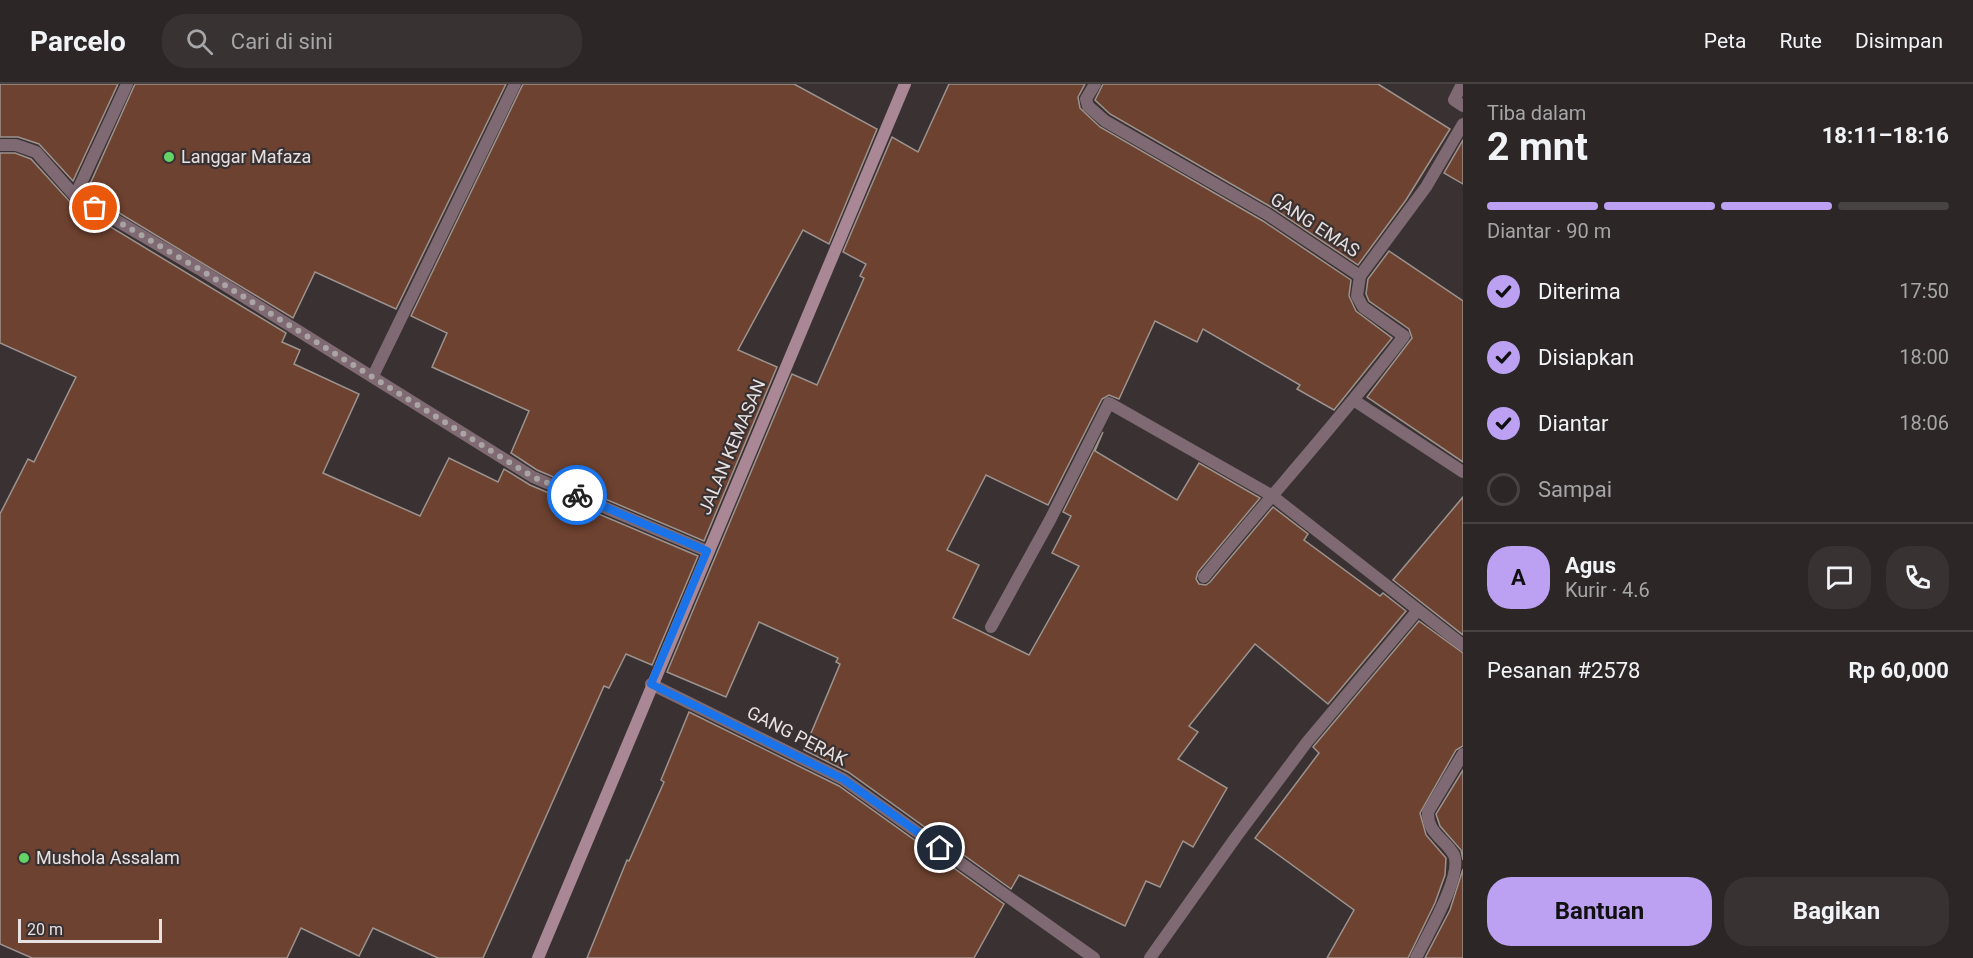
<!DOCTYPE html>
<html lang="id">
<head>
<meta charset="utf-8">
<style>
	:root { --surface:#2c2626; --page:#383232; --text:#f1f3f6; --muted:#a6a5a7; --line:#484343; --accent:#bca0f2 }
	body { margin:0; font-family:Roboto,sans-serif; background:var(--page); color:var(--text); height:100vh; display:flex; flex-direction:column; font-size:22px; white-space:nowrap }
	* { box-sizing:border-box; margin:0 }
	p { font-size:20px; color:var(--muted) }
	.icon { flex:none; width:33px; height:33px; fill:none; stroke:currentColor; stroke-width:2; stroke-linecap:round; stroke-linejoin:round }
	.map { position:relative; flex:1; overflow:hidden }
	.sheet { display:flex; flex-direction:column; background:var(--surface); width:510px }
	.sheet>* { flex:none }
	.scale { position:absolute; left:18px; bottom:15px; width:144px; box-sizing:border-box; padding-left:6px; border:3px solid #e7e1e1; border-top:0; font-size:16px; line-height:21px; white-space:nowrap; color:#e7e1e1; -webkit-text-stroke:4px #3a3232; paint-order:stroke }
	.pin { position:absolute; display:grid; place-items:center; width:51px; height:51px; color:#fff; margin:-26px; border:3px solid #fff; border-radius:50%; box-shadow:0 2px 6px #0007 }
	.courier { position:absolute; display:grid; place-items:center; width:60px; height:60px; margin:-30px; border:4px solid #1a73e8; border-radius:50%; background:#fff; color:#222; box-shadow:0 2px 8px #0007 }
	.head em { font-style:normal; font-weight:700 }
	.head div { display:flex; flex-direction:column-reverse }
	.head { display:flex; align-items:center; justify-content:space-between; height:102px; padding:0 24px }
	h1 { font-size:39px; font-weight:700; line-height:45px }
	.bar { display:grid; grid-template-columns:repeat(4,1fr); gap:9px 6px; align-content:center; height:72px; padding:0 24px }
	.bar i { height:8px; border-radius:4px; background:var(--line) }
	.bar .current { background:var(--accent) }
	.bar p { grid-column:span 4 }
	.line { display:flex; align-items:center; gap:15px; padding:0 24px; border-top:2px solid var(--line) }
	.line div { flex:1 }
	.round { display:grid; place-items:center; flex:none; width:63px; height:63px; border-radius:24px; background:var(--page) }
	ol { padding:0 24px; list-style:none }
	li { display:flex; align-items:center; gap:18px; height:66px }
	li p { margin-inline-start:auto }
	li .icon { padding:6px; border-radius:50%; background:var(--accent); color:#111; stroke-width:4 }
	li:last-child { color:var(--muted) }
	li i { width:33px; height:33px; border:3px solid var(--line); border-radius:50% }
	.primary-button { display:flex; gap:12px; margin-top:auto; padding:12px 24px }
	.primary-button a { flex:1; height:69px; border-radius:24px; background:var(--accent); color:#111; font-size:24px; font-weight:700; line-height:69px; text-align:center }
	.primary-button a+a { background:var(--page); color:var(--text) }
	header { display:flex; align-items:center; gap:36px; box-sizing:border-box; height:84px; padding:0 30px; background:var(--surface); border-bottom:2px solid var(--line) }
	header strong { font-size:28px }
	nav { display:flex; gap:33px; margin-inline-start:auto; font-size:21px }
	.search { width:420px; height:54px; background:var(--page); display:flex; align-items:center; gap:15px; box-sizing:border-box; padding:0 21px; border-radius:24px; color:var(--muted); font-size:22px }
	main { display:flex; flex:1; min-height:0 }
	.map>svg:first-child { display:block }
	.building { fill:#6e4230; stroke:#9c938f; stroke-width:1.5 }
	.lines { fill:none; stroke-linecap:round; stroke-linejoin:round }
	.lane { stroke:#7f6972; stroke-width:12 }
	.street { stroke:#7f6972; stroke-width:12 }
	.secondary { stroke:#a98795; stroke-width:12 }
	.done { stroke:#aaa4a4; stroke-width:6; stroke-dasharray:0 10.8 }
	.route { stroke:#1a73e8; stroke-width:8 }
	.poi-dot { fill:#65d467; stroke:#3a3232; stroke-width:2 }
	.labels { text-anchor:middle; stroke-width:4.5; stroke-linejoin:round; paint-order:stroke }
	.poi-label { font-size:18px; fill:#e7e1e1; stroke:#3a3232; text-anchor:start }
	.street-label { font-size:18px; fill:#e7e1e1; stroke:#3a3232 }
</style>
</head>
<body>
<header>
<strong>Parcelo</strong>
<div class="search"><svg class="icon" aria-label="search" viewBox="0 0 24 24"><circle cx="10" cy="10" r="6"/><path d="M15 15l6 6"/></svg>Cari di sini</div>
<nav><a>Peta</a><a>Rute</a><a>Disimpan</a></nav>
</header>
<main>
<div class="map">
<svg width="1463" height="874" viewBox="0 0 1463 874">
	<rect width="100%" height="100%" fill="#3a3232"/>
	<g class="building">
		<path d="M 0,0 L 118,0 L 73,97 L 39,60 L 18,53 L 0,53 Z"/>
		<path d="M 135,0 L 506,0 L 396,225 L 315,188 L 293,234 L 86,109 Z"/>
		<path d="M 523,0 L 794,0 L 877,45 L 829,160 L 803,146 L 738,266 L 777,283 L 704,457 L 537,386 L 511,369 L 529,327 L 432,283 L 447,249 L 411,232 Z"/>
		<path d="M 949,0 L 1085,0 L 1078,13 L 1080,24 L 1100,43 L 1263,137 L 1351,196 L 1349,212 L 1356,227 L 1392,254 L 1334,326 L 1297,305 L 1300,301 L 1203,245 L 1197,258 L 1155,237 L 1119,315 L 1109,311 L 1102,315 L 1048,421 L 986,391 L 947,466 L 979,481 L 953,534 L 1029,571 L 1079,482 L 1052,469 L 1071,432 L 1063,428 L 1103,348 L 1095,367 L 1177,416 L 1199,379 L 1260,414 L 1198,488 L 1196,495 L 1199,500 L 1206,501 L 1210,498 L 1273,423 L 1308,450 L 1304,456 L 1380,512 L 1383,509 L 1406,527 L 1328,620 L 1255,560 L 1189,642 L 1198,648 L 1178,675 L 1227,704 L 1193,763 L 1183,757 L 1160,803 L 1146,797 L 1125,842 L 1019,791 L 1011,805 L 848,688 L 804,666 L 840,580 L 836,578 L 838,574 L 759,538 L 726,613 L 667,588 L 792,290 L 817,301 L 864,194 L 860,192 L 866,180 L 843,168 L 892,53 L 918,68 Z"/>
		<path d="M 1103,0 L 1378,0 L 1450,45 L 1406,116 L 1358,181 L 1271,123 L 1110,30 L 1095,16 Z"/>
		<path d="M 1463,56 L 1463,100 L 1444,89 Z"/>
		<path d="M 0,69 L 15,69 L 31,75 L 71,119 L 286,249 L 282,258 L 300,266 L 294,280 L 359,310 L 323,389 L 420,432 L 449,374 L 498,398 L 504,385 L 530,401 L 698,472 L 652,581 L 626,570 L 609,604 L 604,602 L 483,874 L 438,874 L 373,844 L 359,872 L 301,844 L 287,874 L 32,874 L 0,860 L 0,430 L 28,375 L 34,378 L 76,293 L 0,259 Z"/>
		<path d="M 1389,167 L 1463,217 L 1463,378 L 1367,313 L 1412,254 L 1409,245 L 1369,217 L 1366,210 L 1368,195 Z"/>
		<path d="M 1463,413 L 1463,551 L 1393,496 Z"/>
		<path d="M 1419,537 L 1463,569 L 1463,662 L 1456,666 L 1420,729 L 1426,751 L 1446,774 L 1445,791 L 1435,819 L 1408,874 L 1327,874 L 1354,826 L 1255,754 L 1319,669 L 1313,663 Z"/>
		<path d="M 689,628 L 839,702 L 1004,820 L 974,874 L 587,874 L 627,776 L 629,777 L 664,698 L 661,696 Z"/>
		<path d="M 1463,686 L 1463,776 L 1461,766 L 1440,742 L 1436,730 Z"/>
		<path d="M 1463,785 L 1463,874 L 1425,874 L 1450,826 Z"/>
	</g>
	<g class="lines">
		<g class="lane">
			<path d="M 991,543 L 1050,436 L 1109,319 L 1271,411"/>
			<path d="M 1150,874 L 1236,753 L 1307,658 L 1418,526"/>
		</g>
		<g class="street">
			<path d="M 1095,0 L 1086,15 L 1088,22 L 1105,37 L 1267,130 L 1360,192 L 1357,212 L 1363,223 L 1404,252 C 1341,335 1270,412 1204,493"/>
			<path d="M 1462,0 L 1454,16 L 1463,22"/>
			<path d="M 0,61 L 16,61 L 36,68 L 75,112 L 199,185 L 533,393 L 707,467"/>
			<path d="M 75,112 L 127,0"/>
			<path d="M 1360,192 L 1426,103 L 1463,40"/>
			<path d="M 373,292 L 515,0"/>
			<path d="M 1355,317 L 1463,388"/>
			<path d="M 1271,411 L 1463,561"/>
			<path d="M 651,600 L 843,695 L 1094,874"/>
			<path d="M 1416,874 C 1426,853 1463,792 1454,771 C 1445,755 1427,749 1428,728 L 1463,670"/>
		</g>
		<path class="secondary" d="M 538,874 L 905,0"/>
	</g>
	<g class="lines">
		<path class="done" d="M 95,124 L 199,185 L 533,393 L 577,411"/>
		<path class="route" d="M 577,411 L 707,467 L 651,600 L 843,695 L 940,764"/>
	</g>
	<g class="poi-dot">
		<circle cx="169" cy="73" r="6"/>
		<circle cx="24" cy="774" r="6"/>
	</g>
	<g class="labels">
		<g class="poi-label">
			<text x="181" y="79">Langgar Mafaza</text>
			<text x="36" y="780">Mushola Assalam</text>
		</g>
		<g class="street-label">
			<text transform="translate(1315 141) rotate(33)" y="6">GANG EMAS</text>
			<text transform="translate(732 363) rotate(-67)" y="6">JALAN KEMASAN</text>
			<text transform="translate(797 652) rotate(27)" y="6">GANG PERAK</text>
		</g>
	</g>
</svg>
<div class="scale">20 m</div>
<div class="pin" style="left:95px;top:124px;background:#ea580c"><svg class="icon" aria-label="bag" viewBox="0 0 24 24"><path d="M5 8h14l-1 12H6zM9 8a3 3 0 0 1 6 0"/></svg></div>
<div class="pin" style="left:940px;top:764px;background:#1f2937"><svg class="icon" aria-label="home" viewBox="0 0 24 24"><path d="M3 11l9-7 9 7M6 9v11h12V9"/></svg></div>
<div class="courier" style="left:577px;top:411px"><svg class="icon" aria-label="bike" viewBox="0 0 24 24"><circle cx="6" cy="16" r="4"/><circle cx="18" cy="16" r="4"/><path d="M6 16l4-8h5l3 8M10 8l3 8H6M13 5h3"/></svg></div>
</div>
<section class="sheet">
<div class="head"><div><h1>2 mnt</h1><p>Tiba dalam</p></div><em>18:11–18:16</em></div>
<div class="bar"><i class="current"></i><i class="current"></i><i class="current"></i><i></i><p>Diantar · 90 m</p></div>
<ol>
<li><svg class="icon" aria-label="check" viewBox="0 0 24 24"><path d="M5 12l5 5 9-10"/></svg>Diterima<p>17:50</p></li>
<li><svg class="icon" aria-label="check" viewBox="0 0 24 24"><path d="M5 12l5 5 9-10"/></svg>Disiapkan<p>18:00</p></li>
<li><svg class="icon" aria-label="check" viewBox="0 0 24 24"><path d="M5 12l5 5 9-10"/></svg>Diantar<p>18:06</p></li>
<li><i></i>Sampai</li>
</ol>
<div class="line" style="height:108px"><b class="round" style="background:var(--accent);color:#111">A</b><div><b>Agus</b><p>Kurir · 4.6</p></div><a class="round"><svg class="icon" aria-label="chat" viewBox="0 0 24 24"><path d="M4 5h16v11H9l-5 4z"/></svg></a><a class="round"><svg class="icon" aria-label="phone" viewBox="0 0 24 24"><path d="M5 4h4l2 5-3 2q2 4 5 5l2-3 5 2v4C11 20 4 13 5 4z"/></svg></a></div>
<div class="line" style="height:78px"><div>Pesanan #2578</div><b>Rp 60,000</b></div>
<div class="primary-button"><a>Bantuan</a><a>Bagikan</a></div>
</section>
</main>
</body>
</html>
